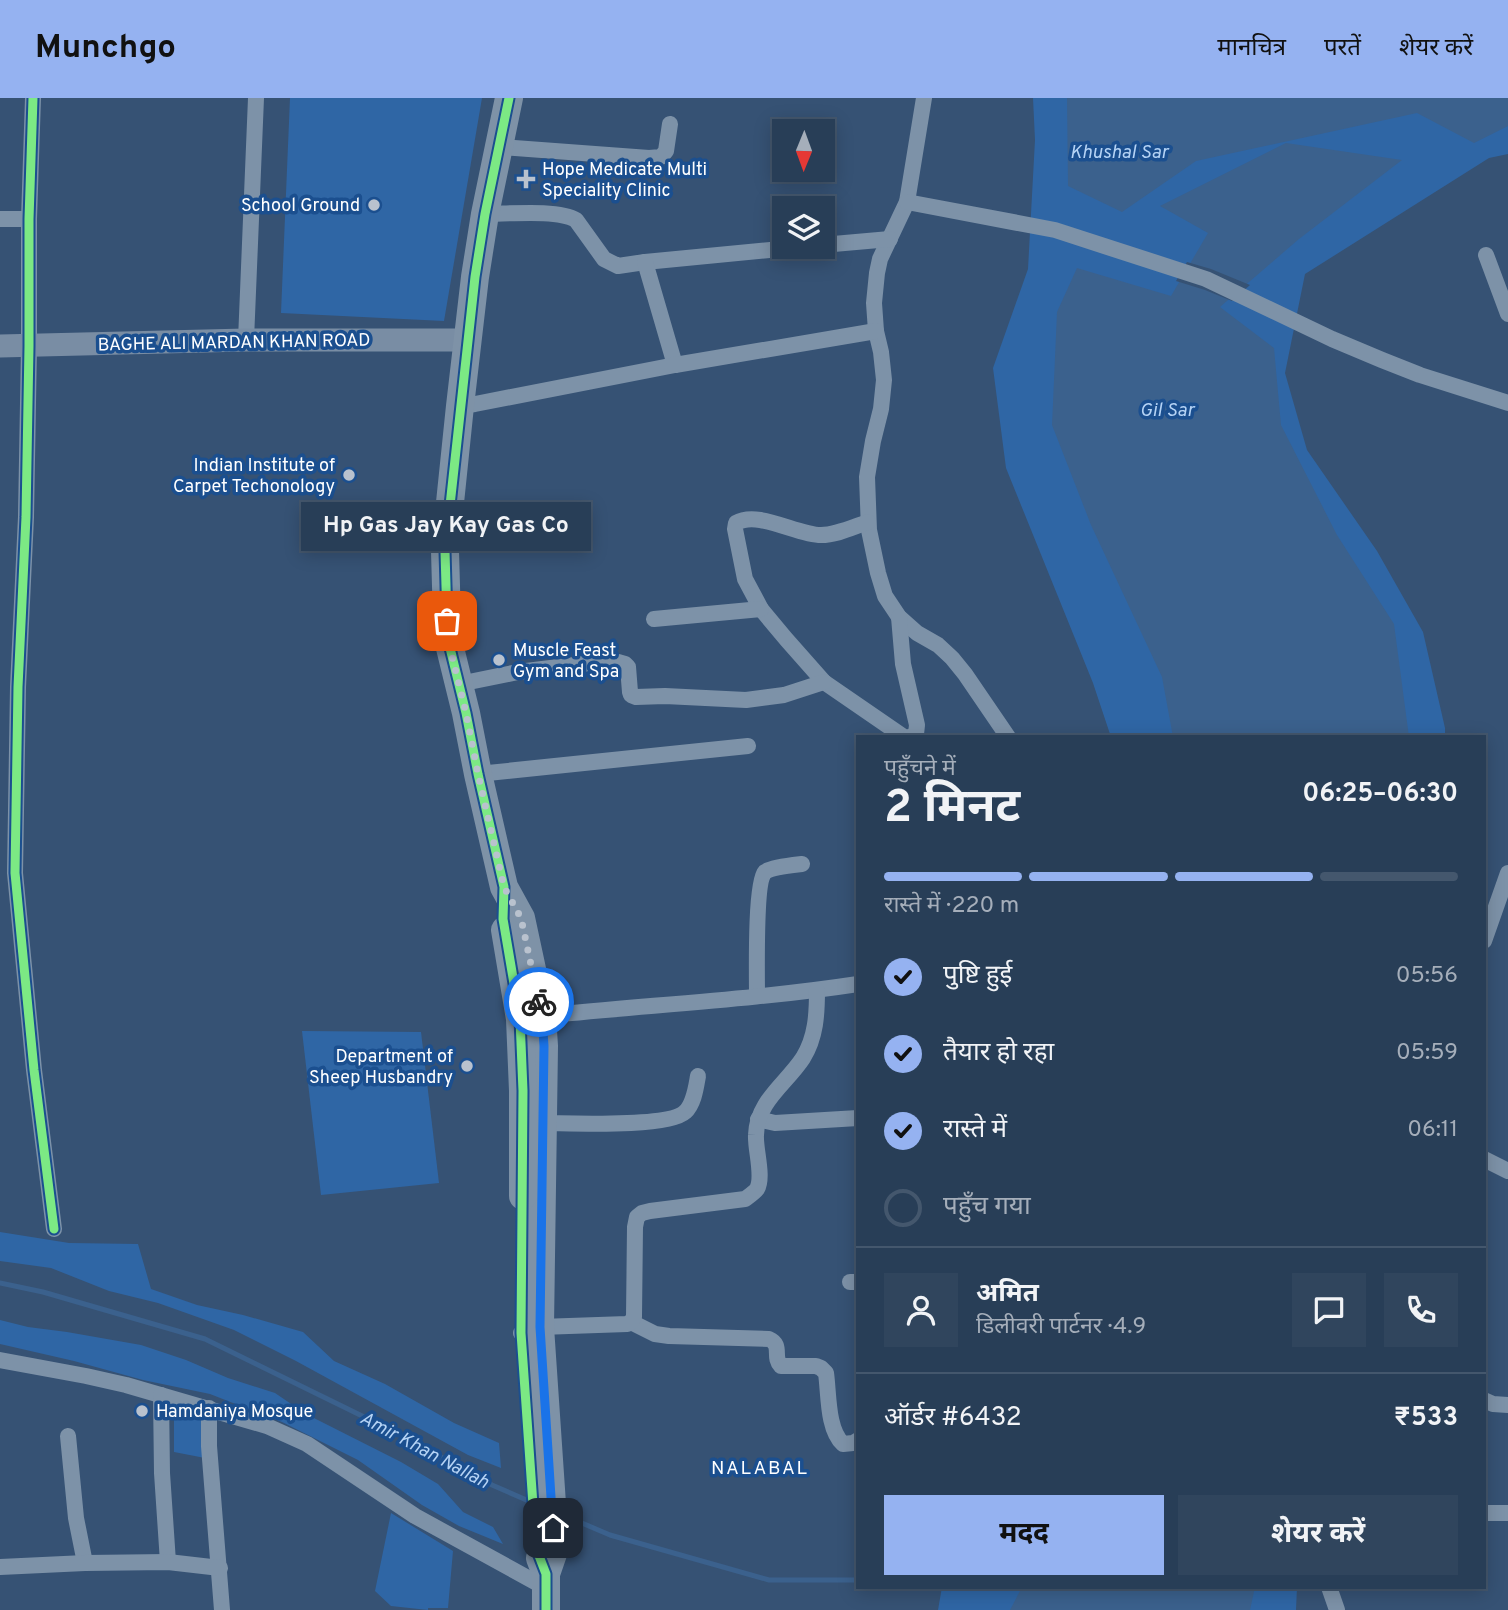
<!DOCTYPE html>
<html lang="hi">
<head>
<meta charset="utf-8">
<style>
	:root { --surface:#283e57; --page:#30455d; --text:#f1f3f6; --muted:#a5aeba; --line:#44576d; --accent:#95b2f1 }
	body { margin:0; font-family:Overpass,"Noto Sans Devanagari",sans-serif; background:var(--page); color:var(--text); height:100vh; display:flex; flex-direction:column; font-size:26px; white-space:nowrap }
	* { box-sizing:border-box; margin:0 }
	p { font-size:23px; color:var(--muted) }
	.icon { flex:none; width:38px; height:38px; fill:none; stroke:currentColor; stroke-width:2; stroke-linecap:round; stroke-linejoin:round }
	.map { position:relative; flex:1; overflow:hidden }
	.drawer { position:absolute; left:856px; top:637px; width:630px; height:854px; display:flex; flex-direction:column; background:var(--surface); border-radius:0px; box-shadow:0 4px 18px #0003,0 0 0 2px var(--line) }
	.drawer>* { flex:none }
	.needle { width:46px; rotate:181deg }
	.buttons { position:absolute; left:772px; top:21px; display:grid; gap:14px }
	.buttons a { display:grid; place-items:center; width:63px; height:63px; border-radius:0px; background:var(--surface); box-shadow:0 4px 18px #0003,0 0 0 2px var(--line); font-size:35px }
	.pin { position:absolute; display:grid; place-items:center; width:60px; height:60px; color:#fff; margin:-30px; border-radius:14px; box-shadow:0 4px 10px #0006 }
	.courier { position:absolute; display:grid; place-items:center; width:70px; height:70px; margin:-35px; border:5px solid #1a73e8; border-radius:50%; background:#fff; color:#222; box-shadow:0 2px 9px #0007 }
	.bubble { position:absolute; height:49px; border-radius:0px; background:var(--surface); box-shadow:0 4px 18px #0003,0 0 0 2px var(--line); font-size:23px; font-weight:700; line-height:49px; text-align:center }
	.summary em { font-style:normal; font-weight:700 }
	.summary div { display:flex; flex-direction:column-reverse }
	.summary { display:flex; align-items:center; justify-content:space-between; height:119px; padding:0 28px }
	h1 { font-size:46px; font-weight:700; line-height:52px }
	.bar { display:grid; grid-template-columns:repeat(4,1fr); gap:10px 7px; align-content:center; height:84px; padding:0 28px }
	.bar i { height:9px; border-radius:5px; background:var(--line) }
	.bar .on { background:var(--accent) }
	.bar p { grid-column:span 4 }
	.line { display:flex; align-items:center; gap:18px; padding:0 28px; border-top:2px solid var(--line) }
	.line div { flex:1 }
	.round { display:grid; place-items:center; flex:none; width:74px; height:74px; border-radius:0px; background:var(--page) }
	ol { padding:0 28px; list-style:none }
	li { display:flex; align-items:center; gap:21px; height:77px }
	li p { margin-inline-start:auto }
	li .icon { padding:7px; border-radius:50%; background:var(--accent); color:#111; stroke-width:4 }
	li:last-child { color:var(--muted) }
	li i { width:38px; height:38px; border:4px solid var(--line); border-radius:50% }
	.cta { display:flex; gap:14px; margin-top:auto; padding:14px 28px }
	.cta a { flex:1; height:80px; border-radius:0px; background:var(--accent); color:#111; font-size:28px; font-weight:700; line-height:80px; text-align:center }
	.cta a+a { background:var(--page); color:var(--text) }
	header { display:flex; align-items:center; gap:42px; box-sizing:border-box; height:98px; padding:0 35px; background:var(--accent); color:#111 }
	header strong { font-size:33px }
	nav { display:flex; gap:38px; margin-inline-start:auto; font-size:24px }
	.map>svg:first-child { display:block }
	.green { fill:#2f66a5 }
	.water { fill:#3b618d }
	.pier { fill:#365274 }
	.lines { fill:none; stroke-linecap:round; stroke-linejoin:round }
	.stream { stroke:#3b618d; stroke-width:5 }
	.street { stroke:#7d92a8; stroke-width:16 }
	.secondary { stroke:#798da4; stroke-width:23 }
	.highway { stroke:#7e92a7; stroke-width:28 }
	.cycleway-casing { stroke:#1b4f8f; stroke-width:13 }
	.cycleway { stroke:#7ce984; stroke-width:9 }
	.done { stroke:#b9c2ce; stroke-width:7; stroke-dasharray:0 12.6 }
	.route { stroke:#1a73e8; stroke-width:9 }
	.poi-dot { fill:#b9c2ce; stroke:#1b4f8f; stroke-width:2.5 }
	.labels { text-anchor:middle; stroke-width:7; stroke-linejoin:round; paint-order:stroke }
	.poi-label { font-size:18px; fill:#fff; stroke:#1b4f8f; text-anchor:start }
	.street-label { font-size:18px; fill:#fff; stroke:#1b4f8f }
	.water-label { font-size:19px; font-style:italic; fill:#b5d3f5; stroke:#1b4f8f }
	.neighbourhood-label { font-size:19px; letter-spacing:2px; fill:#fff; stroke:#1b4f8f }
</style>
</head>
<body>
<header>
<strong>Munchgo</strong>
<nav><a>मानचित्र</a><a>परतें</a><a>शेयर करें</a></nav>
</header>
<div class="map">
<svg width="1508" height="1512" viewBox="0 0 1508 1512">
	<rect width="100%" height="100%" fill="#365274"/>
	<g class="green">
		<path d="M 290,0 L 482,0 L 444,223 L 281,215 Z"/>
		<path d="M 1033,0 L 1508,0 L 1508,56 L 1489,60 L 1305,176 L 1285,275 L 1307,352 L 1377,453 L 1423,534 L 1445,630 L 1445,639 L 1111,639 L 1093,585 L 1006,370 L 993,270 L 1028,171 L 1035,42 Z"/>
		<path d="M 302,933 L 421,934 L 439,1085 L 321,1097 Z"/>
		<path d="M 0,1134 L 69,1145 L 138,1146 L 151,1191 L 197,1207 L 243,1217 L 303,1234 L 334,1263 L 385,1286 L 454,1325 L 499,1345 L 501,1370 L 468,1357 L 296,1263 L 234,1232 L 158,1205 L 109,1193 L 51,1170 L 0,1163 Z"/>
		<path d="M 0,1222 L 28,1229 L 67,1234 L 141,1247 L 186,1262 L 228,1280 L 275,1295 L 306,1316 L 401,1364 L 438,1386 L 463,1414 L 493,1429 L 503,1446 L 459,1428 L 422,1407 L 358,1362 L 282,1324 L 210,1296 L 143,1282 L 74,1263 L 0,1246 Z"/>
		<path d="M 174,1313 L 205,1320 L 205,1360 L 174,1354 Z"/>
		<path d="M 391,1415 L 453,1453 L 448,1510 L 428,1510 L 428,1512 L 391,1508 L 375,1493 Z"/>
		<path d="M 942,1489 L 1297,1489 L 1296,1512 L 938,1512 Z"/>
	</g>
	<g class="water">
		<path d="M 1067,0 L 1508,0 L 1508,28 L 1474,45 L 1417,15 L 1196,63 L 1122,114 L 1068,88 Z"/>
		<path d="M 1286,45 L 1402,62 L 1299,141 L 1220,209 L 1274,250 L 1281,327 L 1337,437 L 1394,526 L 1409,639 L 1173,639 L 1162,579 L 1091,427 L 1052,327 L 1057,214 L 1077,170 L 1171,198 L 1208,135 L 1160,108 Z"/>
		<path d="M 1022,1489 L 1255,1489 L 1250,1512 L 1010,1512 Z"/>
	</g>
	<path class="pier" d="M 1187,164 L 1211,171 L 1250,187 L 1232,203 L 1205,192 L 1176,183 Z"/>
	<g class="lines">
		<g class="stream">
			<path d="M 0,1185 L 43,1194 L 205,1241 L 401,1337 L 492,1387 L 545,1410"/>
			<path d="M 563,1417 L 610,1437 L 769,1482 L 858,1482"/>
		</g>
		<g class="street">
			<path d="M 33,0 L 29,121 L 29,248 L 26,419 L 18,589 L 15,775 L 34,972 L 54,1131"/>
			<path d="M 924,0 L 907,104 L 880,161 L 877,175 L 874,205 L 876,233 L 881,254 L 884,282 L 881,311 L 873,343 L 867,379 L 869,432 L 878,475 L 885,498 L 899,519 L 917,535 L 938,547 L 952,560 L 965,576 L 1008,639"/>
			<path d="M 500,49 L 649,60 L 661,59 L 666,53 L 670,26"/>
			<path d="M 907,104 L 1055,132 L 1206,181 L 1332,241 L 1382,262 L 1420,277 L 1508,305"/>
			<path d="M 485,116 C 507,116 559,111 576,122 L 604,161 L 618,168 L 645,164 L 801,149"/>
			<path d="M 0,121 L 29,121"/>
			<path d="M 822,147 L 890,141"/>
			<path d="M 1486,157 L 1508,216"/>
			<path d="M 645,164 L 675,267"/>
			<path d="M 246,242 L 256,0"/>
			<path d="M 460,308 L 475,306 L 675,267 L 876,233"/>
			<path d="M 868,424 C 853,429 837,437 821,437 C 797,437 758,412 736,425 L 735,431 L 745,481 L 761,511 L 786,541 L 824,584 L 904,639"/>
			<path d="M 899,519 L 903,566 L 917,627 L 916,636 L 910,639"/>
			<path d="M 654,521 L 761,511"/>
			<path d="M 459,586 L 518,574 L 599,564 L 618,564 L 625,566 L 628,569 L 630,594 L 631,597 L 636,599 L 665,598 L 746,602 L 784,597 L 824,584"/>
			<path d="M 478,676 L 748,648"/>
			<path d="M 1484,843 L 1508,775"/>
			<path d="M 757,898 C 757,879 755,784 765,774 C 771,769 793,767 802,766"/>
			<path d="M 542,918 C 647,907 753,902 858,886"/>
			<path d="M 758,1021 L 775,1025 L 858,1020"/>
			<path d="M 543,1025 C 569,1025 668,1030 685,1014 C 694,1006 696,989 698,978"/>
			<path d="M 1484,1061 L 1508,1073"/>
			<path d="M 850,1184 L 858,1184"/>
			<path d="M 631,1224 L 655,1236 L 669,1238 L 769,1241 C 783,1247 772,1259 781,1268 L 816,1268 L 821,1270 L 826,1275 C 829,1296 827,1331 843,1346 L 853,1345 L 858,1342"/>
			<path d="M 521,1235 L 540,1229 L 627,1226 L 631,1224 L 634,1219 L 635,1129 L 637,1119 L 642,1115 L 650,1113 L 745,1101 C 749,1098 754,1095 757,1091 C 764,1079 755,1051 756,1037 C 757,1003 786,986 803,960 C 816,939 817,916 817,892"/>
			<path d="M 0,1262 L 86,1278 L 126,1287 L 267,1328 L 307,1346 L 415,1418 L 546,1490"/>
			<path d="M 161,1297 L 162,1375 L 168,1464"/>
			<path d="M 1484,1302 L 1493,1306 L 1508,1307"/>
			<path d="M 209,1310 L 209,1348 L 222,1512"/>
			<path d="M 68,1338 L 76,1420 L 85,1465"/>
			<path d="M 1484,1415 L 1508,1415"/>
			<path d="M 0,1469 L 85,1465 L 168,1464 L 220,1470"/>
			<path d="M 1329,1489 L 1337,1512"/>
		</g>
		<path class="secondary" d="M 0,248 L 246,242 L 468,242"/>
		<g class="highway">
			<path d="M 509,0 L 485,116 L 475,179 L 460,308 L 445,453 L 447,523 L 450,550 L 466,615 L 478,676 L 504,789 L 521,820 L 542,918 L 544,948 L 540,1229 L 555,1450 L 546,1476"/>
			<path d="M 505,832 L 520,921 L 523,993 L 523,1098"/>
			<path d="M 540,1460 L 546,1476 L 546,1512"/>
		</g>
		<g class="cycleway-casing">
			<g id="cycleway">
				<path d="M 33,0 L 29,121 L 29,248 L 26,419 L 18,589 L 15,775 L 34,972 L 54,1131"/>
				<path d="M 509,0 L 485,116 L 475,179 L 445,453 L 447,523 L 450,550 L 466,615 L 478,676 L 504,789 L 503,821 L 520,921 L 523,993 L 521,1235 L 536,1450 L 546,1476 L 546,1512"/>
			</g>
		</g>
		<use href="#cycleway" class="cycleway"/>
	</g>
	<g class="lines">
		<path class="done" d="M 447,523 L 450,550 L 466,615 L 478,676 L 504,789 L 521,820 L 539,904"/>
		<path class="route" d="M 539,904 L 542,918 L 544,948 L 540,1229 L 553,1430"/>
	</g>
	<g class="poi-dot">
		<path d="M522.5 70.5h7v7h7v7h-7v7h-7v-7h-7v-7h7z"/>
		<circle cx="374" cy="107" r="7"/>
		<circle cx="349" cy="377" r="7"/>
		<circle cx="499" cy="562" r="7"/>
		<circle cx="467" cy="968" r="7"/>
		<circle cx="142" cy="1313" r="7"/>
	</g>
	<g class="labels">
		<g class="poi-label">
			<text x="542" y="77">Hope Medicate Multi<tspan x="542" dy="21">Speciality Clinic</tspan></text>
			<text x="360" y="113" text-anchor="end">School Ground</text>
			<text x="335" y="373" text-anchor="end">Indian Institute of<tspan x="335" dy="21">Carpet Techonology</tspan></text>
			<text x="513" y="558">Muscle Feast<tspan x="513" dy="21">Gym and Spa</tspan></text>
			<text x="453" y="964" text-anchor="end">Department of<tspan x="453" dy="21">Sheep Husbandry</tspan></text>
			<text x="156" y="1319">Hamdaniya Mosque</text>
		</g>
		<g class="street-label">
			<text transform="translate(234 244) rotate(-1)" y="6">BAGHE ALI MARDAN KHAN ROAD</text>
		</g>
		<g class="water-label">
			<text x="1119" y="60">Khushal Sar</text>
			<text x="1167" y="318">Gil Sar</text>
			<text transform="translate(425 1351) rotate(28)" y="7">Amir Khan Nallah</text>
		</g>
		<g class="neighbourhood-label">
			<text x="760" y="1376">NALABAL</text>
		</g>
	</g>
</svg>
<div class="buttons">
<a><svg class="needle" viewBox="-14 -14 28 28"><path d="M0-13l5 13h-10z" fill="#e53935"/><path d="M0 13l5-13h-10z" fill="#a5aeba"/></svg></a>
<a><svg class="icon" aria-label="layers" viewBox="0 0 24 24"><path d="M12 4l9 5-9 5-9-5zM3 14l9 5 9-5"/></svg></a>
</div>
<div class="pin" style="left:447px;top:523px;background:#ea580c"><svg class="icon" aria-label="bag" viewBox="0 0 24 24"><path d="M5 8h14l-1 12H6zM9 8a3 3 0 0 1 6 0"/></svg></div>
<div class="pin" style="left:553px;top:1430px;background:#1f2937"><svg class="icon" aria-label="home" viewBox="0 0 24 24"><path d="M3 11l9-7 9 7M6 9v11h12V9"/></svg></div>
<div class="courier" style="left:539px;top:904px"><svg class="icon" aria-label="bike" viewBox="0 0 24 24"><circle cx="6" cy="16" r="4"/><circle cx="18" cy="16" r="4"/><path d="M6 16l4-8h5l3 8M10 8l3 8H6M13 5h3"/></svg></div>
<div class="bubble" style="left:301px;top:404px;width:290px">Hp Gas Jay Kay Gas Co</div>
<section class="drawer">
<div class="summary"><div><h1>2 मिनट</h1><p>पहुँचने में</p></div><em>06:25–06:30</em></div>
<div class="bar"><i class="on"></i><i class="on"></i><i class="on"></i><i></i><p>रास्ते में · 220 m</p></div>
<ol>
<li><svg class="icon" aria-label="check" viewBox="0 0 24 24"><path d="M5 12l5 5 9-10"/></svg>पुष्टि हुई<p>05:56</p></li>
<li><svg class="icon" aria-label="check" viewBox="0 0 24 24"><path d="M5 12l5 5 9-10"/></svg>तैयार हो रहा<p>05:59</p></li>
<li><svg class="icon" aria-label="check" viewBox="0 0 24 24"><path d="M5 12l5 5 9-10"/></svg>रास्ते में<p>06:11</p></li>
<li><i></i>पहुँच गया</li>
</ol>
<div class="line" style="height:126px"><a class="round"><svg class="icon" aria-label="person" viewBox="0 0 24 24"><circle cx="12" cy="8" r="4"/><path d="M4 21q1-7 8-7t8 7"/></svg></a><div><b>अमित</b><p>डिलीवरी पार्टनर · 4.9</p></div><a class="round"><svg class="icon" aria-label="chat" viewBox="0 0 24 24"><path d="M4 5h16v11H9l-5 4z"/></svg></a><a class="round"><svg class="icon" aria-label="phone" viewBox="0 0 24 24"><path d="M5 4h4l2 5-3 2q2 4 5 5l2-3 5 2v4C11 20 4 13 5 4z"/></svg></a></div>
<div class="line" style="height:91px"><div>ऑर्डर #6432</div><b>₹533</b></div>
<div class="cta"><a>मदद</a><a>शेयर करें</a></div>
</section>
</div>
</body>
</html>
